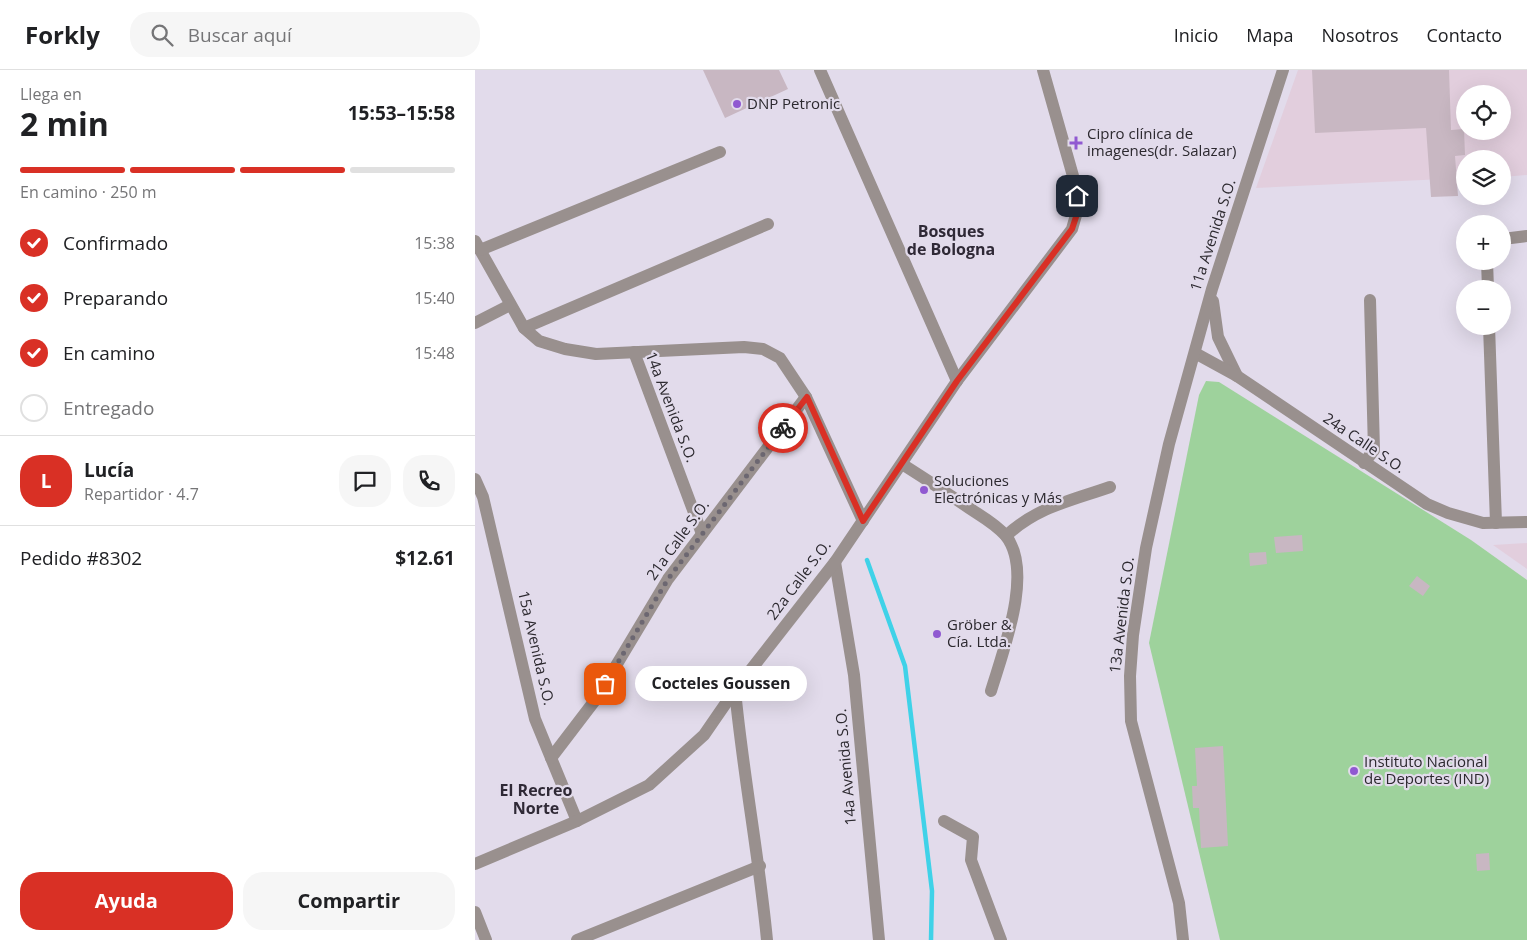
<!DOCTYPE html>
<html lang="es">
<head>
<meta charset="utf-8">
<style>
	:root { --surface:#fff; --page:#f6f6f6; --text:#202124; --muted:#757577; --line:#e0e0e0; --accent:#d93025 }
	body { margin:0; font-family:"Open Sans",sans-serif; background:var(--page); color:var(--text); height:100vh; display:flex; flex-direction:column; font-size:19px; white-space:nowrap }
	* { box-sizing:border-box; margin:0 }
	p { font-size:16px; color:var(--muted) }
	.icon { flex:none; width:28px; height:28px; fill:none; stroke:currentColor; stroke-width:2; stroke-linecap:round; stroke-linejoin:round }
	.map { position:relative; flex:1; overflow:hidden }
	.details { display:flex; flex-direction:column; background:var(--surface); width:475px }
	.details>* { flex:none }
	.controls { position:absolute; left:981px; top:15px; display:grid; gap:10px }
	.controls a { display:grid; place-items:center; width:55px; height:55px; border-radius:50%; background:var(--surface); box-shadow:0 5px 20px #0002; font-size:25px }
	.pin { position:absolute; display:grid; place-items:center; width:42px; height:42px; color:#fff; margin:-21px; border-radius:10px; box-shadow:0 2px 8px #0006 }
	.courier { position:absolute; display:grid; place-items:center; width:50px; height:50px; margin:-25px; border:4px solid #d93025; border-radius:50%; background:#fff; color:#222; box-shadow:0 1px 6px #0007 }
	.bubble { position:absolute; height:35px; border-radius:18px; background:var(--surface); box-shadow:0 5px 20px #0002; font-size:16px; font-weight:700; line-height:35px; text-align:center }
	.headline em { font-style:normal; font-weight:700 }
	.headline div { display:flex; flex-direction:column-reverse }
	.headline { display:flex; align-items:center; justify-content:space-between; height:85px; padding:0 20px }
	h1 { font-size:32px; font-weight:700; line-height:38px }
	.bar { display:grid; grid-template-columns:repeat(4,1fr); gap:8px 5px; align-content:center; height:60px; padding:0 20px }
	.bar i { height:6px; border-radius:4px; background:var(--line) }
	.bar .current { background:var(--accent) }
	.bar p { grid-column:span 4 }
	.line { display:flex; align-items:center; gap:12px; padding:0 20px; border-top:1px solid var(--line) }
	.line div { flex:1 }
	.round { display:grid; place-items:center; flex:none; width:52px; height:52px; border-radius:20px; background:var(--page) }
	ol { padding:0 20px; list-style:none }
	li { display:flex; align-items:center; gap:15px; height:55px }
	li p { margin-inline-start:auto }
	li .icon { padding:5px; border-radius:50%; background:var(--accent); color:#fff; stroke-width:4 }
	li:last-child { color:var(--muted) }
	li i { width:28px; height:28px; border:2px solid var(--line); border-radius:50% }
	.cta { display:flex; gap:10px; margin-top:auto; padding:10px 20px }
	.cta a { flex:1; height:58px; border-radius:20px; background:var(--accent); color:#fff; font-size:20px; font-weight:700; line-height:58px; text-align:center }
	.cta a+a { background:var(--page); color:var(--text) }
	header { display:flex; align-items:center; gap:30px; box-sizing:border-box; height:70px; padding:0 25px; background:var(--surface); border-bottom:1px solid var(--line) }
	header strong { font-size:24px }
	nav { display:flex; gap:28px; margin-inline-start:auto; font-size:18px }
	.search { width:350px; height:45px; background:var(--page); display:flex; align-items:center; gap:12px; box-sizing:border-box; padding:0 18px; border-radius:20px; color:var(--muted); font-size:19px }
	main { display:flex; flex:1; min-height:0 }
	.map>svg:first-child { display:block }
	.commercial { fill:#e2cedd; fill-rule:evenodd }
	.green { fill:#9ed29c }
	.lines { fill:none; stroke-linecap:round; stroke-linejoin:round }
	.stream { stroke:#3fd2e8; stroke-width:4.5 }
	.building { fill:#c8b7c2 }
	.minor { stroke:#99908e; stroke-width:12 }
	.done { stroke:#6c6771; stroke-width:5; stroke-dasharray:0 9 }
	.route { stroke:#d93025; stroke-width:6 }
	.poi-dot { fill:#9059d1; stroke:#e2dbeb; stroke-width:2 }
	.labels { text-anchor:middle; stroke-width:4.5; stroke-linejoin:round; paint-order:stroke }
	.poi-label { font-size:15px; fill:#2c292f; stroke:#e2dbeb; text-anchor:start }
	.street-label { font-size:15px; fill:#2c292f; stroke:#e2dbeb }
	.neighbourhood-label { font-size:16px; font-weight:bold; fill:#2f2936; stroke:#e2dbeb }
</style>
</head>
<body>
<header>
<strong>Forkly</strong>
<div class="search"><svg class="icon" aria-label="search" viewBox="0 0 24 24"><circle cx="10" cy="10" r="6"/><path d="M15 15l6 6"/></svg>Buscar aquí</div>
<nav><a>Inicio</a><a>Mapa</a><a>Nosotros</a><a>Contacto</a></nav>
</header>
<main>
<section class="details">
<div class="headline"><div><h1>2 min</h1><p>Llega en</p></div><em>15:53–15:58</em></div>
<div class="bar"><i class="current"></i><i class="current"></i><i class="current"></i><i></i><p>En camino · 250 m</p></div>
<ol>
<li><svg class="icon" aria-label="check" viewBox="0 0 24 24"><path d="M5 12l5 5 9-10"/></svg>Confirmado<p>15:38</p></li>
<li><svg class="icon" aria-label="check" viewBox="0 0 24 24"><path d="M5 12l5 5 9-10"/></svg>Preparando<p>15:40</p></li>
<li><svg class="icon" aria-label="check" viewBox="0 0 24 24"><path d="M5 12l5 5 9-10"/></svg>En camino<p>15:48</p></li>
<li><i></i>Entregado</li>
</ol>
<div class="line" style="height:90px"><b class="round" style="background:var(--accent);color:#fff">L</b><div><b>Lucía</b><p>Repartidor · 4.7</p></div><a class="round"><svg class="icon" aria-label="chat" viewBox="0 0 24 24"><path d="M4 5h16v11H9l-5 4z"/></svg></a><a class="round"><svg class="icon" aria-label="phone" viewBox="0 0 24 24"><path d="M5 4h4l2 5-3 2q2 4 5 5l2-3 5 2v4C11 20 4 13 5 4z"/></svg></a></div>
<div class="line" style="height:65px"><div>Pedido #8302</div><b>$12.61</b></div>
<div class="cta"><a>Ayuda</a><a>Compartir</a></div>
</section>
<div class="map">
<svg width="1052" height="870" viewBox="0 0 1052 870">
	<rect width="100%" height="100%" fill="#e2dbeb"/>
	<g class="commercial">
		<path d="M 823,0 L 1052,0 L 1052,105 L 1028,107 L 1028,89 L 990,89 L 990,108 L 781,118 ZM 990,24 L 1028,24 L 1028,61 L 990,61 Z"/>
		<path d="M 1052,473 L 1052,499 L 1018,475 Z"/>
	</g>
	<path class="green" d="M 731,311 L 744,312 L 996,470 L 1052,510 L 1052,870 L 745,870 L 674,573 L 724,325 Z"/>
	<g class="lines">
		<path class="stream" d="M 392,490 L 430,596 L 457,821 L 456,870"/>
	</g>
	<g class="building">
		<path d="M 228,0 L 304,0 L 313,19 L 250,48 Z"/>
		<path d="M 837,0 L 974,0 L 976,60 L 989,59 L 990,85 L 980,86 L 983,126 L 956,127 L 951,58 L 840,63 Z"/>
		<path d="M 827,465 L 828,481 L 801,483 L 799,467 Z"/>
		<path d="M 791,482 L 792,494 L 775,496 L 774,483 Z"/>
		<path d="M 942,506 L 955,516 L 948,526 L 934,516 Z"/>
		<path d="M 748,676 L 753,776 L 726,778 L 724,738 L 718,738 L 717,716 L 722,716 L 720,678 Z"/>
		<path d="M 1014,783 L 1015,800 L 1002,801 L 1001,784 Z"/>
	</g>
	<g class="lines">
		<g class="minor">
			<path d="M 345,0 L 482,311"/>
			<path d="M 1028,169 L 1052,166"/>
			<path d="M 0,171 L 49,258 L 64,271 L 90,279 L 121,284 L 269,277 L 288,279 L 305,288 L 331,327 L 388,451"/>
			<path d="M 5,180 L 245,82"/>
			<path d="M 1012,191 L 1013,219"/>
			<path d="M 738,231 L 743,267 L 762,306"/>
			<path d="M 0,253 L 35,235"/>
			<path d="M 1014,256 L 1021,453"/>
			<path d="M 49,258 L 293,154"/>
			<path d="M 159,282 L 227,464"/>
			<path d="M 720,283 L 762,306 L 952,434 L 973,443 L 1008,453 L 1052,452"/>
			<path d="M 889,393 L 899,380 L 895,230"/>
			<path d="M 427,394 C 449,408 472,423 494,438 C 506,446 521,454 531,466 C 559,502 528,581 516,621"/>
			<path d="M 0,409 L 8,427 L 60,649 L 102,751"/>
			<path d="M 531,466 C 562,437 595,431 635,417"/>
			<path d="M 360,492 L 379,605 L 404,870"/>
			<path d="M 260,620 C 268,704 284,786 292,870"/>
			<path d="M 76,688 L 121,629 L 193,509 L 331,327"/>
			<path d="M 469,751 L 498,767 L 496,790 L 526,870"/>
			<path d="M 0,794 L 102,751 L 174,715 L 229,665 L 260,620 L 360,492 L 482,311 L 597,159 L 603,138 L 600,113 L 568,0"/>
			<path d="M 0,842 L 11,870"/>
			<path d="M 102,870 L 285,796"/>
			<path d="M 708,870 L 704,833 L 656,651 L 655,606 L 658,565 L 671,478 L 694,374 L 737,219 L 808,0"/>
		</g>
	</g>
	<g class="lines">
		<path class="done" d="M 130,614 L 193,509 L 308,358"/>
		<path class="route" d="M 308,358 L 332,327 L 388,451 L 482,311 L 597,159 L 604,138 L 602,126"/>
	</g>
	<g class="poi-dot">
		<circle cx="262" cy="34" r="5"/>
		<path d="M598.5 65.5h5v5h5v5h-5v5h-5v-5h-5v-5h5z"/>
		<circle cx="449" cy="420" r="5"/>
		<circle cx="462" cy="564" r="5"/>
		<circle cx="879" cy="701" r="5"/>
	</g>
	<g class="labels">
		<g class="poi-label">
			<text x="272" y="39">DNP Petronic</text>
			<text x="612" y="69">Cipro clínica de<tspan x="612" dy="17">imagenes(dr. Salazar)</tspan></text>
			<text x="459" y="416">Soluciones<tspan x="459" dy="17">Electrónicas y Más</tspan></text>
			<text x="472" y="560">Gröber &amp;<tspan x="472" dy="17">Cía. Ltda.</tspan></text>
			<text x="889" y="697">Instituto Nacional<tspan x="889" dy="17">de Deportes (IND)</tspan></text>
		</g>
		<g class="street-label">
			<text transform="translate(738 165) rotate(-72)" y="5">11a Avenida S.O.</text>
			<text transform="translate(196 337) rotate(69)" y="5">14a Avenida S.O.</text>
			<text transform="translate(889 373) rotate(34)" y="5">24a Calle S.O.</text>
			<text transform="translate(203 470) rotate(-54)" y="5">21a Calle S.O.</text>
			<text transform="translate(324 510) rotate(-53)" y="5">22a Calle S.O.</text>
			<text transform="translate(647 545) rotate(-83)" y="5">13a Avenida S.O.</text>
			<text transform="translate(61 578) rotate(77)" y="5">15a Avenida S.O.</text>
			<text transform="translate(371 697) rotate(-95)" y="5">14a Avenida S.O.</text>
		</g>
		<g class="neighbourhood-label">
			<text x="476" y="167">Bosques<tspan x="476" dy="18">de Bologna</tspan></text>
			<text x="61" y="726">El Recreo<tspan x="61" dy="18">Norte</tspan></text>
		</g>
	</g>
</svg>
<div class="controls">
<a><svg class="icon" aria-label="locate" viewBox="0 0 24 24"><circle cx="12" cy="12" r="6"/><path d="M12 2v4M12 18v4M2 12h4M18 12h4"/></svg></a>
<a><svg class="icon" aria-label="layers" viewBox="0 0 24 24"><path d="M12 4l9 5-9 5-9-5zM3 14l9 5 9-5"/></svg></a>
<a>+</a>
<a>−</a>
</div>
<div class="pin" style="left:130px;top:614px;background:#ea580c"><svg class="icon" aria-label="bag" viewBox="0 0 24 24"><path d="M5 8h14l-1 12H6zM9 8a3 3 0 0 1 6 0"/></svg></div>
<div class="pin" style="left:602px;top:126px;background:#1f2937"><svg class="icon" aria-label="home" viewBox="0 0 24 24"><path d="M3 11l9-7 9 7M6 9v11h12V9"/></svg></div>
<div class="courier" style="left:308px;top:358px"><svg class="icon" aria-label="bike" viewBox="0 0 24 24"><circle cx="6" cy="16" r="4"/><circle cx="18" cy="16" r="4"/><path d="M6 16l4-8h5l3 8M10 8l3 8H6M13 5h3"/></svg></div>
<div class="bubble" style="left:160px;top:596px;width:172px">Cocteles Goussen</div>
</div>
</main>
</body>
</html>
